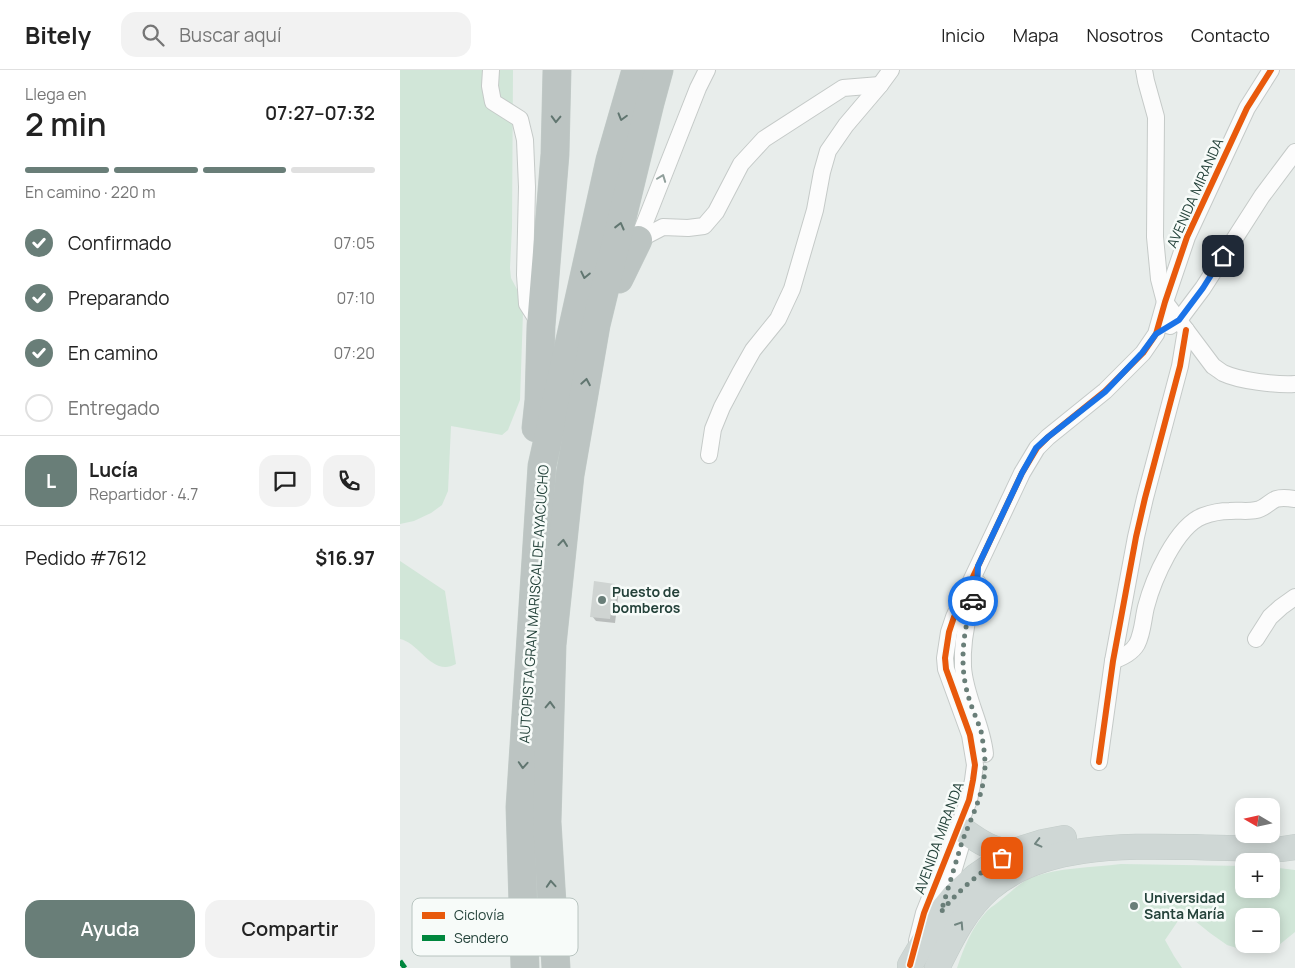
<!DOCTYPE html>
<html lang="es">
<head>
<meta charset="utf-8">
<style>
	:root { --surface:#fff; --page:#f2f2f2; --text:#222; --muted:#767676; --line:#e0e0e0; --accent:#697e78 }
	body { margin:0; font-family:Manrope,sans-serif; background:var(--page); color:var(--text); height:100vh; display:flex; flex-direction:column; font-size:19px; white-space:nowrap }
	* { box-sizing:border-box; margin:0 }
	p { font-size:16px; color:var(--muted) }
	.icon { flex:none; width:28px; height:28px; fill:none; stroke:currentColor; stroke-width:2; stroke-linecap:round; stroke-linejoin:round }
	.map { position:relative; flex:1; overflow:hidden }
	.panel { display:flex; flex-direction:column; background:var(--surface); width:400px }
	.panel>* { flex:none }
	.needle { width:32px; rotate:279deg }
	.fabs { position:absolute; left:835px; top:728px; display:grid; gap:10px }
	.fabs a { display:grid; place-items:center; width:45px; height:45px; border-radius:10px; background:var(--surface); box-shadow:0 2px 12px #0003; font-size:25px }
	.pin { position:absolute; display:grid; place-items:center; width:42px; height:42px; color:#fff; margin:-21px; border-radius:10px; box-shadow:0 2px 8px #0006 }
	.courier { position:absolute; display:grid; place-items:center; width:50px; height:50px; margin:-25px; border:4px solid #1a73e8; border-radius:50%; background:#fff; color:#222; box-shadow:0 1px 6px #0007 }
	.headline em { font-style:normal; font-weight:600 }
	.headline div { display:flex; flex-direction:column-reverse }
	.headline { display:flex; align-items:center; justify-content:space-between; height:85px; padding:0 25px }
	h1 { font-size:32px; font-weight:600; line-height:38px }
	.bar { display:grid; grid-template-columns:repeat(4,1fr); gap:8px 5px; align-content:center; height:60px; padding:0 25px }
	.bar i { height:6px; border-radius:4px; background:var(--line) }
	.bar .active { background:var(--accent) }
	.bar p { grid-column:span 4 }
	.line { display:flex; align-items:center; gap:12px; padding:0 25px; border-top:1px solid var(--line) }
	.line div { flex:1 }
	.round { display:grid; place-items:center; flex:none; width:52px; height:52px; border-radius:15px; background:var(--page) }
	ol { padding:0 25px; list-style:none }
	li { display:flex; align-items:center; gap:15px; height:55px }
	li p { margin-inline-start:auto }
	li .icon { padding:5px; border-radius:50%; background:var(--accent); color:#fff; stroke-width:4 }
	li:last-child { color:var(--muted) }
	li i { width:28px; height:28px; border:2px solid var(--line); border-radius:50% }
	.button { display:flex; gap:10px; margin-top:auto; padding:10px 25px }
	.button a { flex:1; height:58px; border-radius:15px; background:var(--accent); color:#fff; font-size:20px; font-weight:600; line-height:58px; text-align:center }
	.button a+a { background:var(--page); color:var(--text) }
	header { display:flex; align-items:center; gap:30px; box-sizing:border-box; height:70px; padding:0 25px; background:var(--surface); border-bottom:1px solid var(--line) }
	header strong { font-size:24px }
	nav { display:flex; gap:28px; margin-inline-start:auto; font-size:18px }
	.search { width:350px; height:45px; background:var(--page); display:flex; align-items:center; gap:12px; box-sizing:border-box; padding:0 18px; border-radius:15px; color:var(--muted); font-size:19px }
	main { display:flex; flex:1; min-height:0 }
	.map>svg:first-child { display:block }
	.green { fill:#d1e6d8; fill-rule:evenodd }
	.shadow { fill:#0003 }
	.building { fill:#cfd4d2 }
	.lines { fill:none; stroke-linecap:round; stroke-linejoin:round }
	.minor-casing { stroke:#c5cac8; stroke-width:18 }
	.primary-casing { stroke:#c3ccc9; stroke-width:26 }
	.motorway-casing { stroke:#c3ccc9; stroke-width:29 }
	.minor { stroke:#fcfcfc; stroke-width:16 }
	.primary { stroke:#cfd7d5; stroke-width:25 }
	.motorway { stroke:#bcc4c2; stroke-width:28 }
	.quiet { stroke:#00873e; stroke-width:5; stroke-dasharray:10 5; stroke-linecap:butt }
	.cycleway-casing { stroke:#f7fbf9; stroke-width:9 }
	.cycleway { stroke:#e8590c; stroke-width:6 }
	.oneway { stroke:#617670 }
	.oneway2 { stroke:#909f9b }
	.oneway3 { stroke:#718580 }
	.done { stroke:#697e78; stroke-width:5; stroke-dasharray:0 9 }
	.route { stroke:#1a73e8; stroke-width:6 }
	.poi-dot { fill:#697e78; stroke:#f7fbf9; stroke-width:2 }
	.labels { text-anchor:middle; stroke-width:5; stroke-linejoin:round; paint-order:stroke }
	.street-label { font-size:14px; fill:#24423a; stroke:#f7fbf9 }
	.poi-label { font-size:14px; font-weight:bold; fill:#24423a; stroke:#f7fbf9; text-anchor:start }
	.key { fill:#f7fbf9; stroke:#b8c4c0; stroke-width:1 }
	.key-label { font-size:14px; fill:#24423a }
</style>
</head>
<body>
<header>
<strong>Bitely</strong>
<div class="search"><svg class="icon" aria-label="search" viewBox="0 0 24 24"><circle cx="10" cy="10" r="6"/><path d="M15 15l6 6"/></svg>Buscar aquí</div>
<nav><a>Inicio</a><a>Mapa</a><a>Nosotros</a><a>Contacto</a></nav>
</header>
<main>
<section class="panel">
<div class="headline"><div><h1>2 min</h1><p>Llega en</p></div><em>07:27–07:32</em></div>
<div class="bar"><i class="active"></i><i class="active"></i><i class="active"></i><i></i><p>En camino · 220 m</p></div>
<ol>
<li><svg class="icon" aria-label="check" viewBox="0 0 24 24"><path d="M5 12l5 5 9-10"/></svg>Confirmado<p>07:05</p></li>
<li><svg class="icon" aria-label="check" viewBox="0 0 24 24"><path d="M5 12l5 5 9-10"/></svg>Preparando<p>07:10</p></li>
<li><svg class="icon" aria-label="check" viewBox="0 0 24 24"><path d="M5 12l5 5 9-10"/></svg>En camino<p>07:20</p></li>
<li><i></i>Entregado</li>
</ol>
<div class="line" style="height:90px"><b class="round" style="background:var(--accent);color:#fff">L</b><div><b>Lucía</b><p>Repartidor · 4.7</p></div><a class="round"><svg class="icon" aria-label="chat" viewBox="0 0 24 24"><path d="M4 5h16v11H9l-5 4z"/></svg></a><a class="round"><svg class="icon" aria-label="phone" viewBox="0 0 24 24"><path d="M5 4h4l2 5-3 2q2 4 5 5l2-3 5 2v4C11 20 4 13 5 4z"/></svg></a></div>
<div class="line" style="height:65px"><div>Pedido #7612</div><b>$16.97</b></div>
<div class="button"><a>Ayuda</a><a>Compartir</a></div>
</section>
<div class="map">
<svg width="895" height="898" viewBox="0 0 895 898">
	<rect width="100%" height="100%" fill="#e8edeb"/>
	<g class="green">
		<path d="M 0,0 L 113,0 L 112,157 L 110,198 L 111,208 L 121,227 L 123,242 L 120,330 L 108,360 L 102,365 L 51,356 L 48,421 L 42,435 L 31,443 L 14,451 L 0,454 Z"/>
		<path d="M 0,491 L 45,521 L 56,594 C 32,607 20,573 0,569 Z"/>
		<path d="M 721,794 L 844,796 L 844,819 L 871,819 L 871,797 L 895,800 L 895,862 L 879,875 L 863,882 L 843,880 L 827,875 L 810,863 L 789,846 L 782,845 L 765,870 L 774,886 L 782,898 L 557,898 C 564,877 572,857 587,841 C 592,836 598,833 602,829 C 611,822 620,813 630,808 C 659,797 691,798 721,794 ZM 844,846 L 871,846 L 871,874 L 844,874 Z"/>
	</g>
	<path class="shadow" d="M 214,515 L 219,520 L 215,553 L 196,551 L 192,546 Z"/>
	<path class="building" d="M 194,511 L 215,514 L 210,549 L 190,547 Z"/>
	<g class="lines">
		<g class="minor-casing">
			<g id="minor">
				<path d="M 91,0 L 90,16 L 93,32 L 120,49 L 125,70 L 127,117 L 125,205 L 127,234 L 141,256"/>
				<path d="M 744,0 L 746,11 L 756,47 L 755,167 L 759,209 L 765,232 L 813,296 C 816,298 820,301 823,303 C 840,311 876,315 895,314"/>
				<path d="M 238,170 L 263,157 L 288,158 L 304,156 L 316,142 L 341,94 L 364,69 L 443,18 L 480,15"/>
				<path d="M 238,170 L 298,18 L 307,0"/>
				<path d="M 770,256 L 779,250 L 803,218 L 862,126 L 895,82"/>
				<path d="M 309,385 L 313,359 L 322,337 L 340,303 L 353,280 L 378,249 L 392,219 L 415,140 L 422,102 L 428,81 L 446,55 L 480,15 L 491,0"/>
				<path d="M 578,513 C 577,523 573,531 570,539 C 565,558 562,578 563,597 C 565,628 582,653 585,684"/>
				<path d="M 856,569 L 870,547 L 881,537 L 895,527"/>
				<path d="M 713,591 C 722,587 732,583 737,574 C 743,562 743,549 746,537 C 753,510 776,456 803,446 C 811,443 821,441 830,441 C 838,440 848,442 856,440 C 864,439 869,432 876,429 C 882,427 889,428 895,429"/>
				<path d="M 699,692 L 713,591 L 736,467 L 745,428 L 780,296 L 786,260"/>
				<path d="M 544,832 L 562,772"/>
				<path d="M 517,871 L 524,843 L 569,730 L 573,710 L 575,695 L 570,665 L 546,599 L 545,588 L 549,562 L 554,547 L 622,403 L 637,378 L 648,367 L 705,321 L 743,283 L 756,264 L 765,232 L 787,167 L 847,38 L 871,0"/>
			</g>
		</g>
		<g class="primary-casing">
			<g id="primary">
				<path d="M 566,762 C 581,773 593,780 611,782"/>
				<path d="M 510,898 L 510,895 L 541,842 L 555,825 L 576,806 L 611,782 L 643,772 L 664,768"/>
				<path d="M 537,898 C 551,870 565,840 589,819 C 641,774 725,776 790,777 C 821,778 851,779 882,779 L 895,777"/>
			</g>
		</g>
		<g class="motorway-casing">
			<g id="motorway">
				<path d="M 219,209 L 238,170"/>
				<path d="M 136,358 L 139,330 L 141,256 L 155,84 L 157,0"/>
				<path d="M 125,898 L 120,737 L 142,396 L 210,90 L 236,0"/>
				<path d="M 156,898 L 147,752 L 152,575 L 170,405 L 196,255 L 250,33 L 259,0"/>
			</g>
		</g>
		<use href="#minor" class="minor"/>
		<use href="#primary" class="primary"/>
		<use href="#motorway" class="motorway"/>
		<path class="quiet" d="M 0,891 L 5,898"/>
		<g class="cycleway-casing">
			<g id="cycleway">
				<path d="M 699,692 L 713,591 L 736,467 L 745,428 L 780,296 L 786,260"/>
				<path d="M 510,895 L 524,843 L 569,730 L 573,710 L 575,695 L 570,665 L 546,599 L 545,588 L 549,562 L 554,547 L 622,403 L 637,378 L 648,367 L 705,321 L 743,283 L 756,264 L 765,232 L 787,167 L 847,38 L 871,0"/>
			</g>
		</g>
		<use href="#cycleway" class="cycleway"/>
	</g>
	<defs><path id="oneway-chevron" d="M-2-3.5L2.5 0L-2 3.5" fill="none" stroke-width="1.6" stroke-linecap="round" stroke-linejoin="round" transform="scale(1.25)"/></defs>
	<g class="oneway">
		<use href="#oneway-chevron" transform="translate(222 47) rotate(106)"/>
		<use href="#oneway-chevron" transform="translate(156 49) rotate(92)"/>
		<use href="#oneway-chevron" transform="translate(220 156) rotate(-76)"/>
		<use href="#oneway-chevron" transform="translate(185 205) rotate(102)"/>
		<use href="#oneway-chevron" transform="translate(186 312) rotate(-80)"/>
		<use href="#oneway-chevron" transform="translate(163 473) rotate(-84)"/>
		<use href="#oneway-chevron" transform="translate(150 635) rotate(-88)"/>
		<use href="#oneway-chevron" transform="translate(123 695) rotate(94)"/>
		<use href="#oneway-chevron" transform="translate(151 814) rotate(-94)"/>
	</g>
	<use class="oneway2" href="#oneway-chevron" transform="translate(262 108) rotate(-69)"/>
	<g class="oneway3">
		<use href="#oneway-chevron" transform="translate(638 773) rotate(166)"/>
		<use href="#oneway-chevron" transform="translate(560 855) rotate(-57)"/>
	</g>
	<g class="lines">
		<path class="done" d="M 573,531 C 563,560 559,595 568,625 C 571,637 577,649 581,661 C 583,672 585,684 585,695 C 585,722 571,748 562,772 C 555,795 548,819 541,842 C 559,820 579,803 602,788"/>
		<path class="route" d="M 573,531 L 577,519 L 578,496 L 622,403 L 636,378 L 648,367 L 705,322 L 742,283 L 756,264 L 779,250 L 803,218 L 823,186"/>
	</g>
	<g class="poi-dot">
		<circle cx="202" cy="530" r="5"/>
		<circle cx="734" cy="836" r="5"/>
	</g>
	<g class="labels">
		<g class="street-label">
			<text transform="translate(795 123) rotate(-66)" y="5">AVENIDA MIRANDA</text>
			<text transform="translate(134 534) rotate(-86)" y="5">AUTOPISTA GRAN MARISCAL DE AYACUCHO</text>
			<text transform="translate(539 768) rotate(-70)" y="5">AVENIDA MIRANDA</text>
		</g>
		<g class="poi-label">
			<text x="212" y="527">Puesto de<tspan x="212" dy="16">bomberos</tspan></text>
			<text x="744" y="833">Universidad<tspan x="744" dy="16">Santa María</tspan></text>
		</g>
	</g>
	<rect x="12" y="828" width="166" height="58" rx="8" class="key"/>
	<rect x="22" y="842" width="23" height="7" fill="#e8590c"/>
	<rect x="22" y="865" width="23" height="6" fill="#00873e"/>
	<g class="key-label">
		<text x="54" y="850">Ciclovía</text>
		<text x="54" y="873">Sendero</text>
	</g>
</svg>
<div class="fabs">
<a><svg class="needle" viewBox="-14 -14 28 28"><path d="M0-13l5 13h-10z" fill="#e53935"/><path d="M0 13l5-13h-10z" fill="#767676"/></svg></a>
<a>+</a>
<a>−</a>
</div>
<div class="pin" style="left:602px;top:788px;background:#ea580c"><svg class="icon" aria-label="bag" viewBox="0 0 24 24"><path d="M5 8h14l-1 12H6zM9 8a3 3 0 0 1 6 0"/></svg></div>
<div class="pin" style="left:823px;top:186px;background:#1f2937"><svg class="icon" aria-label="home" viewBox="0 0 24 24"><path d="M3 11l9-7 9 7M6 9v11h12V9"/></svg></div>
<div class="courier" style="left:573px;top:531px"><svg class="icon" aria-label="car" viewBox="0 0 24 24"><path d="M5 17H2v-5l4-1 3-4h7l3 4 3 1v5h-3M9 17h6M6 11h13"/><circle cx="7" cy="17" r="2"/><circle cx="17" cy="17" r="2"/></svg></div>
</div>
</main>
</body>
</html>
